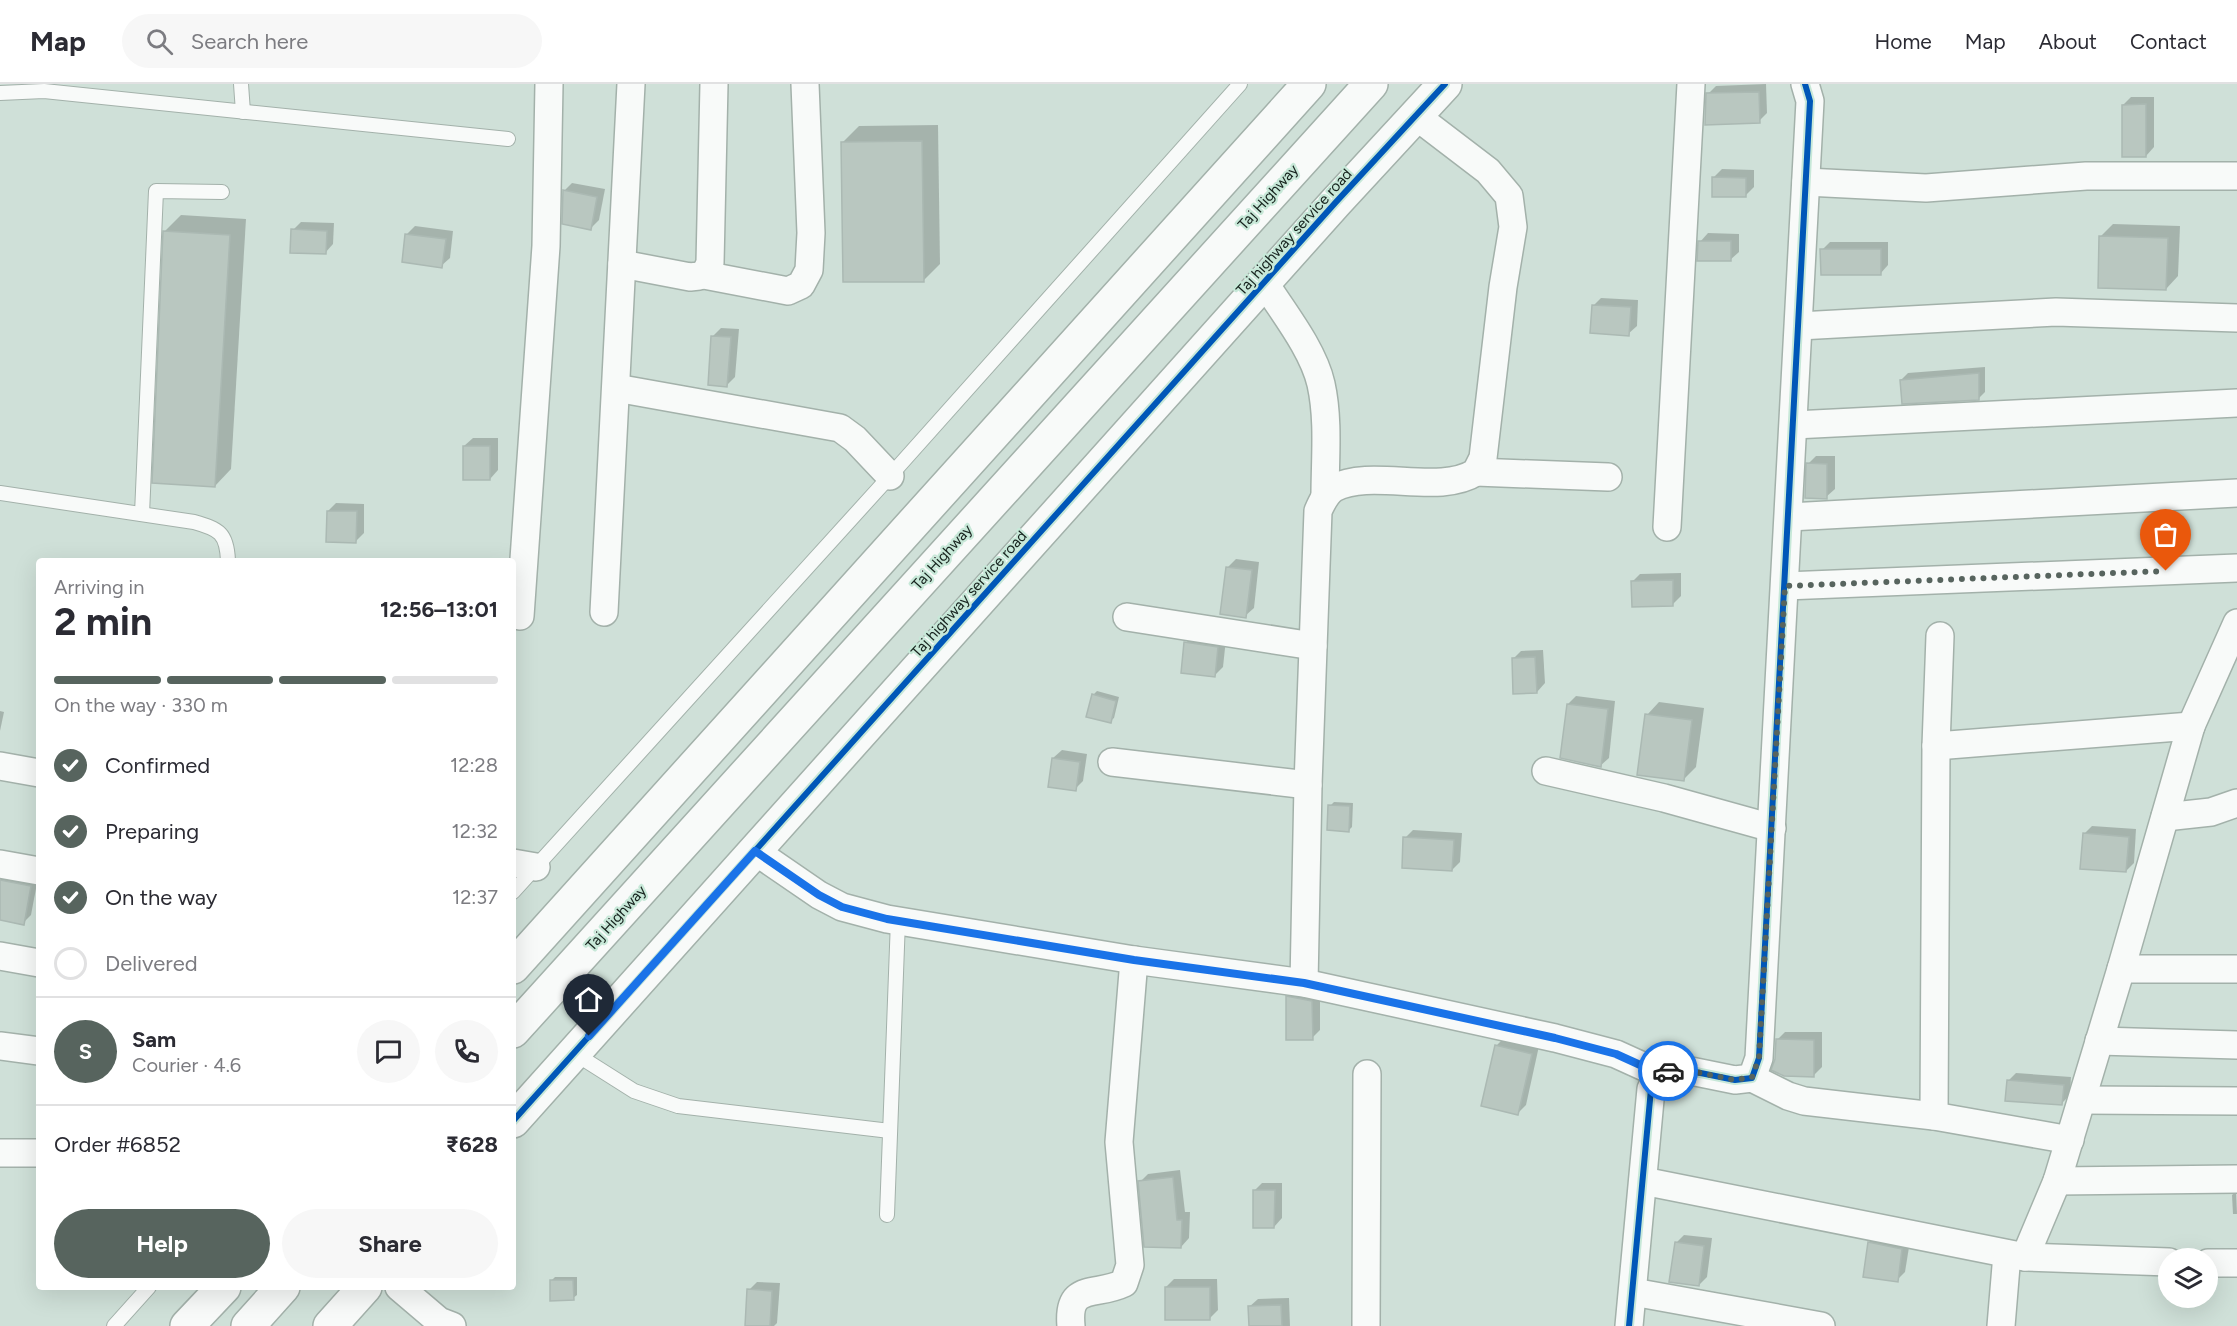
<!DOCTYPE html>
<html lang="en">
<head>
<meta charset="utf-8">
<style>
	:root { --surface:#fff; --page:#f7f7f7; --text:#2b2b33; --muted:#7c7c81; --line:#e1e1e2; --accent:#57645e }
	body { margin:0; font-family:Figtree,sans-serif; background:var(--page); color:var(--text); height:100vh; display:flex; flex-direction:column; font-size:22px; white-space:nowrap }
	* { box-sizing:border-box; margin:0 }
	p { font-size:20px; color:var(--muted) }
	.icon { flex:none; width:33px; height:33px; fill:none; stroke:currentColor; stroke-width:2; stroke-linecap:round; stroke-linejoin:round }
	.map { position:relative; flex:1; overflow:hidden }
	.side { position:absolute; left:36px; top:474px; width:480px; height:732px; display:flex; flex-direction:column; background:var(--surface); border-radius:6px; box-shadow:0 6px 24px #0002 }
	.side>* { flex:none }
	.fabs { position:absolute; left:2158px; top:1164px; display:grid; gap:12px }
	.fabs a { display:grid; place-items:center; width:60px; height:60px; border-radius:50%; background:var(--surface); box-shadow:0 6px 24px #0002; font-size:30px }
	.pin { position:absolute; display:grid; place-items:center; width:51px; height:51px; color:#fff; margin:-62px -26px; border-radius:50% 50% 50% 0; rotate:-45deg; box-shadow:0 0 6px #0007 }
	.pin .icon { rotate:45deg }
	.courier { position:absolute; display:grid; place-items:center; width:60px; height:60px; margin:-30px; border:4px solid #1a73e8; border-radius:50%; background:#fff; color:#222; box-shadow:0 2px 8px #0007 }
	.summary em { font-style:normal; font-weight:700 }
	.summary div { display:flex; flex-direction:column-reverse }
	.summary { display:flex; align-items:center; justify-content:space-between; height:102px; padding:0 18px }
	h1 { font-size:39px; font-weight:700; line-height:45px }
	.bar { display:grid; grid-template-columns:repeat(4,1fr); gap:9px 6px; align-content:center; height:72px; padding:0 18px }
	.bar i { height:8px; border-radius:4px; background:var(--line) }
	.bar .selected { background:var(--accent) }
	.bar p { grid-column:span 4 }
	.line { display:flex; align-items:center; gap:15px; padding:0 18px; border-top:2px solid var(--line) }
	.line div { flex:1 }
	.round { display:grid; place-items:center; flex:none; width:63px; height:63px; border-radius:32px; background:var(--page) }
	ol { padding:0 18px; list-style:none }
	li { display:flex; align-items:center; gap:18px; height:66px }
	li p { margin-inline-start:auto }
	li .icon { padding:6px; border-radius:50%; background:var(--accent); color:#fff; stroke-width:4 }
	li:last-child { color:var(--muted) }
	li i { width:33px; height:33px; border:3px solid var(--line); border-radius:50% }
	.cta { display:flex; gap:12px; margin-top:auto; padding:12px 18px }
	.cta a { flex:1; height:69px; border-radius:36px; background:var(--accent); color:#fff; font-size:24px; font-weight:700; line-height:69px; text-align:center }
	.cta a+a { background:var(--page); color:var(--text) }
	header { display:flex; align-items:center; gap:36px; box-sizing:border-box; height:84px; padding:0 30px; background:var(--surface); border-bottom:2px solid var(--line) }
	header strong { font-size:28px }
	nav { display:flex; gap:33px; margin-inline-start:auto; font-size:21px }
	.search { width:420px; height:54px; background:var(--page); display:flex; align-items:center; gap:15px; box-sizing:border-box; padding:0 21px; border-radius:33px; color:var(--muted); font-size:22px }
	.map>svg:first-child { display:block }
	.shadow { fill:#0003 }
	.building { fill:#b9c7c0; stroke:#abb9b3; stroke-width:1.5 }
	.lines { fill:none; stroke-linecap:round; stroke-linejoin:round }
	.lane-casing { stroke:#a3b1aa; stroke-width:16 }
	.street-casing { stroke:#a3b1aa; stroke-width:30 }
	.secondary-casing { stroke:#a3b1aa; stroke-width:36 }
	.lane { stroke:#f8faf9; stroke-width:14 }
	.street { stroke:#f8faf9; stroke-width:27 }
	.secondary { stroke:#f8faf9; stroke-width:33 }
	.cycleway-casing { stroke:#c7e8d8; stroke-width:10 }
	.cycleway { stroke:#0057b8; stroke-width:6 }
	.done { stroke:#57645e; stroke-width:6; stroke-dasharray:0 10.8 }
	.route { stroke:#1a73e8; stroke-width:8 }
	.labels { text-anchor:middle; stroke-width:4.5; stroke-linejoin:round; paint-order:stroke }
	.street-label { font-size:15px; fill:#16221d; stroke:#c7e8d8 }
</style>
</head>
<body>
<header>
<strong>Map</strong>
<div class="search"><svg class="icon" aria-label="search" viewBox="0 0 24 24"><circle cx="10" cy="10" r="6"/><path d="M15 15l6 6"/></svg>Search here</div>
<nav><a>Home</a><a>Map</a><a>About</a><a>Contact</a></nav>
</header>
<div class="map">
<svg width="2237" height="1242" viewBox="0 0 2237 1242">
	<rect width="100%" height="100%" fill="#cfe0d8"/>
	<g class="shadow">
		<path d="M 1766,0 L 1767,29 L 1759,37 L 1708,10 L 1716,2 Z"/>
		<path d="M 2131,13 L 2154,13 L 2154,63 L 2146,72 L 2123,21 Z"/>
		<path d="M 938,41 L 940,180 L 924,196 L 843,58 L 859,42 Z"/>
		<path d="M 1722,85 L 1754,86 L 1754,103 L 1745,112 L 1714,93 Z"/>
		<path d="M 572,99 L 605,105 L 599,136 L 590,145 L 564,107 Z"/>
		<path d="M 181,131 L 246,135 L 231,385 L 215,402 L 165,147 Z"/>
		<path d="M 301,138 L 334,139 L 333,160 L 325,169 L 293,146 Z"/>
		<path d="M 2113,140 L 2180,142 L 2178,192 L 2166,205 L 2101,152 Z"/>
		<path d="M 415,142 L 453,147 L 450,174 L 441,182 L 407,150 Z"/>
		<path d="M 1708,149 L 1739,150 L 1739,168 L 1730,176 L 1700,158 Z"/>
		<path d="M 1830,158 L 1888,158 L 1888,181 L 1880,190 L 1822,166 Z"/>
		<path d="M 1601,214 L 1638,216 L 1637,242 L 1628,250 L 1593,222 Z"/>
		<path d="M 721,244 L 739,245 L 735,293 L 727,301 L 713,252 Z"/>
		<path d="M 1985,283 L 1985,308 L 1978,315 L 1901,296 L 1908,289 Z"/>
		<path d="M 473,354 L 498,354 L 498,386 L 490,395 L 464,362 Z"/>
		<path d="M 1816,372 L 1835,372 L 1835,405 L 1826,413 L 1808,380 Z"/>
		<path d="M 336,419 L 364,420 L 364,449 L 356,457 L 328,427 Z"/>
		<path d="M 1236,475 L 1259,478 L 1254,524 L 1245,532 L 1227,484 Z"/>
		<path d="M 1681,489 L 1681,512 L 1673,520 L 1632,498 L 1640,490 Z"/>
		<path d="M 1194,550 L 1226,555 L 1223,583 L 1215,591 L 1186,559 Z"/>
		<path d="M 1543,566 L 1545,599 L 1537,608 L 1513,575 L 1521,567 Z"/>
		<path d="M 1097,607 L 1119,613 L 1114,634 L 1110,637 L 1093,611 Z"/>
		<path d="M 1576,612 L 1615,617 L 1609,674 L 1600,682 L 1568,620 Z"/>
		<path d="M 1659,618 L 1704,624 L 1696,683 L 1683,696 L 1647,631 Z"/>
		<path d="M 0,627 L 4,628 L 0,647 Z"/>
		<path d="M 1062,666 L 1087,670 L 1083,697 L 1075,705 L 1053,674 Z"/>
		<path d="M 1334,718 L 1353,719 L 1352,743 L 1349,746 L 1330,722 Z"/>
		<path d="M 2092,742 L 2136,745 L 2134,779 L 2126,787 L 2084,750 Z"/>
		<path d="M 1413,746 L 1462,749 L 1460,778 L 1452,786 L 1405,754 Z"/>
		<path d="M 7,788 L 38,794 L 31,831 L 23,839 L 0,835 L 0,796 Z"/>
		<path d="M 1295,905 L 1320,909 L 1320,946 L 1312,954 L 1287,913 Z"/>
		<path d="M 1785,948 L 1822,948 L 1822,983 L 1814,991 L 1776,975 L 1777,956 Z"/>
		<path d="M 1504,954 L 1539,962 L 1526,1021 L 1518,1029 L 1496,962 Z"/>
		<path d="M 2016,989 L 2071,993 L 2070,1011 L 2062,1019 L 2008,997 Z"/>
		<path d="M 1180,1086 L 1185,1128 L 1190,1128 L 1189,1154 L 1181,1163 L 1140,1098 L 1148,1090 Z"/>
		<path d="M 1262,1099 L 1282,1099 L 1282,1134 L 1274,1143 L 1254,1107 Z"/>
		<path d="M 2236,1108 L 2237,1130 L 2233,1130 L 2232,1111 Z"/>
		<path d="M 1877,1150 L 1910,1157 L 1905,1188 L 1897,1196 L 1869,1158 Z"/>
		<path d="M 1684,1151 L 1712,1154 L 1707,1193 L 1699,1201 L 1676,1159 Z"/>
		<path d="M 555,1193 L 577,1193 L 577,1211 L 573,1214 L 551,1197 Z"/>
		<path d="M 1174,1195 L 1217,1195 L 1218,1226 L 1209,1235 L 1166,1203 Z"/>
		<path d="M 757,1198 L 780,1199 L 777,1239 L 774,1242 L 747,1242 L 749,1206 Z"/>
		<path d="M 1289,1214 L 1290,1242 L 1250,1242 L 1249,1223 L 1258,1215 Z"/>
	</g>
	<g class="building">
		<path d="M 1759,8 L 1760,39 L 1705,41 L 1706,9 Z"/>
		<path d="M 2146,20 L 2146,73 L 2122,73 L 2122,21 Z"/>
		<path d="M 922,57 L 924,198 L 843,198 L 841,58 Z"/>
		<path d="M 1712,93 L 1746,94 L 1746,113 L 1712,113 Z"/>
		<path d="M 563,106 L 597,113 L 591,146 L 562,140 Z"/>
		<path d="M 291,145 L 327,147 L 326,170 L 290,169 Z"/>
		<path d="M 163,147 L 230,151 L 215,403 L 152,399 Z"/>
		<path d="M 405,150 L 446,155 L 442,184 L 402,178 Z"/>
		<path d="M 2099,152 L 2168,154 L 2166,206 L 2098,204 Z"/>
		<path d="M 1698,157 L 1731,157 L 1731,177 L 1697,177 Z"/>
		<path d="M 1820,165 L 1881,165 L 1881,191 L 1821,191 Z"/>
		<path d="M 1592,221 L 1631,223 L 1629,252 L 1590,249 Z"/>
		<path d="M 711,252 L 731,253 L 727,303 L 708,301 Z"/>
		<path d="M 1979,289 L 1979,316 L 1902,320 L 1900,296 Z"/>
		<rect x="463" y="362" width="27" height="34"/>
		<path d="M 1806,379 L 1827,380 L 1827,415 L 1805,414 Z"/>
		<path d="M 327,427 L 357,427 L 356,459 L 326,458 Z"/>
		<path d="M 1226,483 L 1252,486 L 1246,534 L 1220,530 Z"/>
		<path d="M 1673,496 L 1673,522 L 1632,523 L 1631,497 Z"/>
		<path d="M 1184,558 L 1218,563 L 1215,593 L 1181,589 Z"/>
		<path d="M 1535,573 L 1537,609 L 1513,610 L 1512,574 Z"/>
		<path d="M 1092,610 L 1116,617 L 1111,639 L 1086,633 Z"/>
		<path d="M 1567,620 L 1608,625 L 1601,683 L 1560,674 Z"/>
		<path d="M 1645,630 L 1692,636 L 1684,697 L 1637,691 Z"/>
		<path d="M 1052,674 L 1080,678 L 1076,707 L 1048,703 Z"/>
		<path d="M 1328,721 L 1350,722 L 1349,748 L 1327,746 Z"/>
		<path d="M 2083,749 L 2129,753 L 2126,788 L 2080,785 Z"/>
		<path d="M 1403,753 L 1454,756 L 1452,787 L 1402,784 Z"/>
		<path d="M 0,796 L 31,802 L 24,841 L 0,836 Z"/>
		<path d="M 1286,912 L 1312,917 L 1313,956 L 1286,956 Z"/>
		<path d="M 1776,955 L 1814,956 L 1814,993 L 1784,992 L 1771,986 L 1775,975 Z"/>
		<path d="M 1495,961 L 1532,970 L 1518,1031 L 1481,1022 Z"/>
		<path d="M 2007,996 L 2064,1001 L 2062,1021 L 2005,1017 Z"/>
		<path d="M 1173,1093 L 1177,1136 L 1182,1136 L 1181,1164 L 1144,1163 L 1138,1097 Z"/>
		<path d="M 1253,1106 L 1275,1106 L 1274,1144 L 1253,1144 Z"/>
		<path d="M 1675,1158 L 1704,1162 L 1699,1202 L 1669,1198 Z"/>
		<path d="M 1868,1158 L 1902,1165 L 1898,1198 L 1863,1193 Z"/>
		<path d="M 550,1196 L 573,1196 L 574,1216 L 550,1217 Z"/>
		<rect x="1165" y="1203" width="45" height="33"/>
		<path d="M 747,1205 L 772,1207 L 770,1242 L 745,1242 Z"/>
		<path d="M 1281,1221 L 1282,1242 L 1249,1242 L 1248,1222 Z"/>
	</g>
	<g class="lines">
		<g class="lane-casing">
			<g id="lane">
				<path d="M 241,0 L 243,28"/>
				<path d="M 0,9 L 44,7 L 508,55"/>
				<path d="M 0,409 L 194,438 C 219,445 227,449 228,477"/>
				<path d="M 142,430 L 156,107 L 222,108"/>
				<path d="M 513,808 L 881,402 L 1240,0"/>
				<path d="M 574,969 L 634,1007 L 678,1022 L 890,1047"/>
				<path d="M 887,1131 L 898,836"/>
				<path d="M 114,1242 L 149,1203"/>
			</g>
		</g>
		<g class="street-casing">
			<g id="street">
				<path d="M 1806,98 L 1926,104 L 2086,92 L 2237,92"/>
				<path d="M 622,180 L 690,193 L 699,192 L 706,188 L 710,179 L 714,0"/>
				<path d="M 704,191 L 788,207 L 801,201 L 809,186 L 811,149 L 805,0"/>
				<path d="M 1264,198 C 1283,228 1313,265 1321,300 C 1329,336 1325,375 1325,412"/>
				<path d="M 1799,242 L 2056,228 L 2237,234"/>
				<path d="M 616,304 L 840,344 L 855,355 L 890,392"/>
				<path d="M 1794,341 L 2237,319"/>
				<path d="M 1476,388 L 1608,393"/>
				<path d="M 1789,433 L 2237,409"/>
				<path d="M 1667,443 L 1691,0"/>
				<path d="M 1785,502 L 2237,484"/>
				<path d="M 604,528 L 631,0"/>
				<path d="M 520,532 L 546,162 L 549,0"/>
				<path d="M 1127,533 L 1313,562"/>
				<path d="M 1936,662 L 2191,642"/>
				<path d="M 1112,678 L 1308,701"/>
				<path d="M 0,682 L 39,689"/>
				<path d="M 1546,687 L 1664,714 L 1772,744"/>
				<path d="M 2165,733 L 2211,728 L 2237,719"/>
				<path d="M 755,767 L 819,811 L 842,823 L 887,835 L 1134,876 L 1304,899 L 1555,954 L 1616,970 L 1660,990"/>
				<path d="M 513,779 L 536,783"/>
				<path d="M 0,780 L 39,787"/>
				<path d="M 0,872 L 39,879"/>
				<path d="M 2121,885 L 2237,885"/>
				<path d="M 1304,899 L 1308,701 L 1318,427 C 1322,418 1326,409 1334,404 C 1372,384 1439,412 1476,388 L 1483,374 L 1503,203 L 1513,143 L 1509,112 L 1488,87 L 1416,32"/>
				<path d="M 2099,957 L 2237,961"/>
				<path d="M 0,962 L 39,967"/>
				<path d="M 1752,994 L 1788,1012 L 1804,1017 L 1934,1032 L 2070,1056"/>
				<path d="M 2082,1016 L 2237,1017"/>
				<path d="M 1934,1032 L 1936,662 L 1940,552"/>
				<path d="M 0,1069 L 39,1069"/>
				<path d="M 1643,1097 L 2025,1173 L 2169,1178"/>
				<path d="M 2057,1097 L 2237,1095"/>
				<path d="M 2025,1173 L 2057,1097 L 2121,885 L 2191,642 L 2237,539"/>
				<path d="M 2208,1179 L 2237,1179"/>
				<path d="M 399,1203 L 439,1237 L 452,1242"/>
				<path d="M 1633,1208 L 1821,1242"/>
				<path d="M 1071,1242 C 1067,1198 1095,1213 1124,1199 L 1130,1181 L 1119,1058 L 1134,876"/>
				<path d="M 1366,1242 L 1367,990"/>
				<path d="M 1629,1242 L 1651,1005 L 1660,990 L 1676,984 L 1735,996 L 1752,994 L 1759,974 L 1810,17 L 1805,0"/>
				<path d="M 2001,1242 L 2007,1170"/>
			</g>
		</g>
		<g class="secondary-casing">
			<g id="secondary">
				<path d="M 513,883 L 1309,0"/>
				<path d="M 513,947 L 1371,0"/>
				<path d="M 513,1037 L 1336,118 L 1445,0"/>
				<path d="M 187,1242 L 224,1203"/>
				<path d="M 248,1242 L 283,1203"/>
				<path d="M 330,1242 L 365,1203"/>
			</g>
		</g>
		<use href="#lane" class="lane"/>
		<use href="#street" class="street"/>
		<use href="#secondary" class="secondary"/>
		<g class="cycleway-casing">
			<g id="cycleway">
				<path d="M 513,1037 L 1336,118 L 1445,0"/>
				<path d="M 1629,1242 L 1651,1005 L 1660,990 L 1676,984 L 1735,996 L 1752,994 L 1759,974 L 1810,17 L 1805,0"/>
			</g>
		</g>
		<use href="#cycleway" class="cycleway"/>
	</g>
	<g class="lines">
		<path class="done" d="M 1668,987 L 1676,984 L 1735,996 L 1752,993 L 1759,974 L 1785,502 L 2166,487"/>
		<path class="route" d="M 589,952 L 755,767 L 819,811 L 842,823 L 887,835 L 1134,876 L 1304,899 L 1555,954 L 1616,970 L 1660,990 L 1668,987"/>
	</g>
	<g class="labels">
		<g class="street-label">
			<text transform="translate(1268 113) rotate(-48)" y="5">Taj Highway</text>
			<text transform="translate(1294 148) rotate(-48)" y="5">Taj highway service road</text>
			<text transform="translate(942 473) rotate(-48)" y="5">Taj Highway</text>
			<text transform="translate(969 510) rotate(-48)" y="5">Taj highway service road</text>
			<text transform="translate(616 834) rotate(-48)" y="5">Taj Highway</text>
		</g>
	</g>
</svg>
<div class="fabs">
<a><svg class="icon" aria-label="layers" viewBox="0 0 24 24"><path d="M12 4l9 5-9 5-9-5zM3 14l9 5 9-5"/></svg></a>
</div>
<div class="pin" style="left:2166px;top:487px;background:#ea580c"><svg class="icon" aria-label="bag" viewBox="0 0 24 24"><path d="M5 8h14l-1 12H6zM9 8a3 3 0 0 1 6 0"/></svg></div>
<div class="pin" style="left:589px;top:952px;background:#1f2937"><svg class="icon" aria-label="home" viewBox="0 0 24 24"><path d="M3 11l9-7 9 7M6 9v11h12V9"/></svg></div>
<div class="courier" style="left:1668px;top:987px"><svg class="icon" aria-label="car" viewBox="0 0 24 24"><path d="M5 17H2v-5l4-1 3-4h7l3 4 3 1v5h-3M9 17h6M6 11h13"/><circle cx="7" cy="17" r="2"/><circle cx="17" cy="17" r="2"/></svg></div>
<section class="side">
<div class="summary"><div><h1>2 min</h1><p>Arriving in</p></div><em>12:56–13:01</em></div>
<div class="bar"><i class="selected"></i><i class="selected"></i><i class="selected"></i><i></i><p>On the way · 330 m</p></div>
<ol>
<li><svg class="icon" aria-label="check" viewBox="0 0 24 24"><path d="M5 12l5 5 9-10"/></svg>Confirmed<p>12:28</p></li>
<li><svg class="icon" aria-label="check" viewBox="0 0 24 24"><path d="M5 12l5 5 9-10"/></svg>Preparing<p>12:32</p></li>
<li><svg class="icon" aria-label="check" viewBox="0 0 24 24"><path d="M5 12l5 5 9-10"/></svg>On the way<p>12:37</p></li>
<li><i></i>Delivered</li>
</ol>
<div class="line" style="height:108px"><b class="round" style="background:var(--accent);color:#fff">S</b><div><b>Sam</b><p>Courier · 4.6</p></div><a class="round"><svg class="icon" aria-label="chat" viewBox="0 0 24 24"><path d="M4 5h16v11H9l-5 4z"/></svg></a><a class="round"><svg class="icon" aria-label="phone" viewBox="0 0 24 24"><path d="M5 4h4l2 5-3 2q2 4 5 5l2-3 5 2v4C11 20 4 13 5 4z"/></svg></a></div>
<div class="line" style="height:78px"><div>Order #6852</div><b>₹628</b></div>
<div class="cta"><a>Help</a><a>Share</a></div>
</section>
</div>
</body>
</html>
